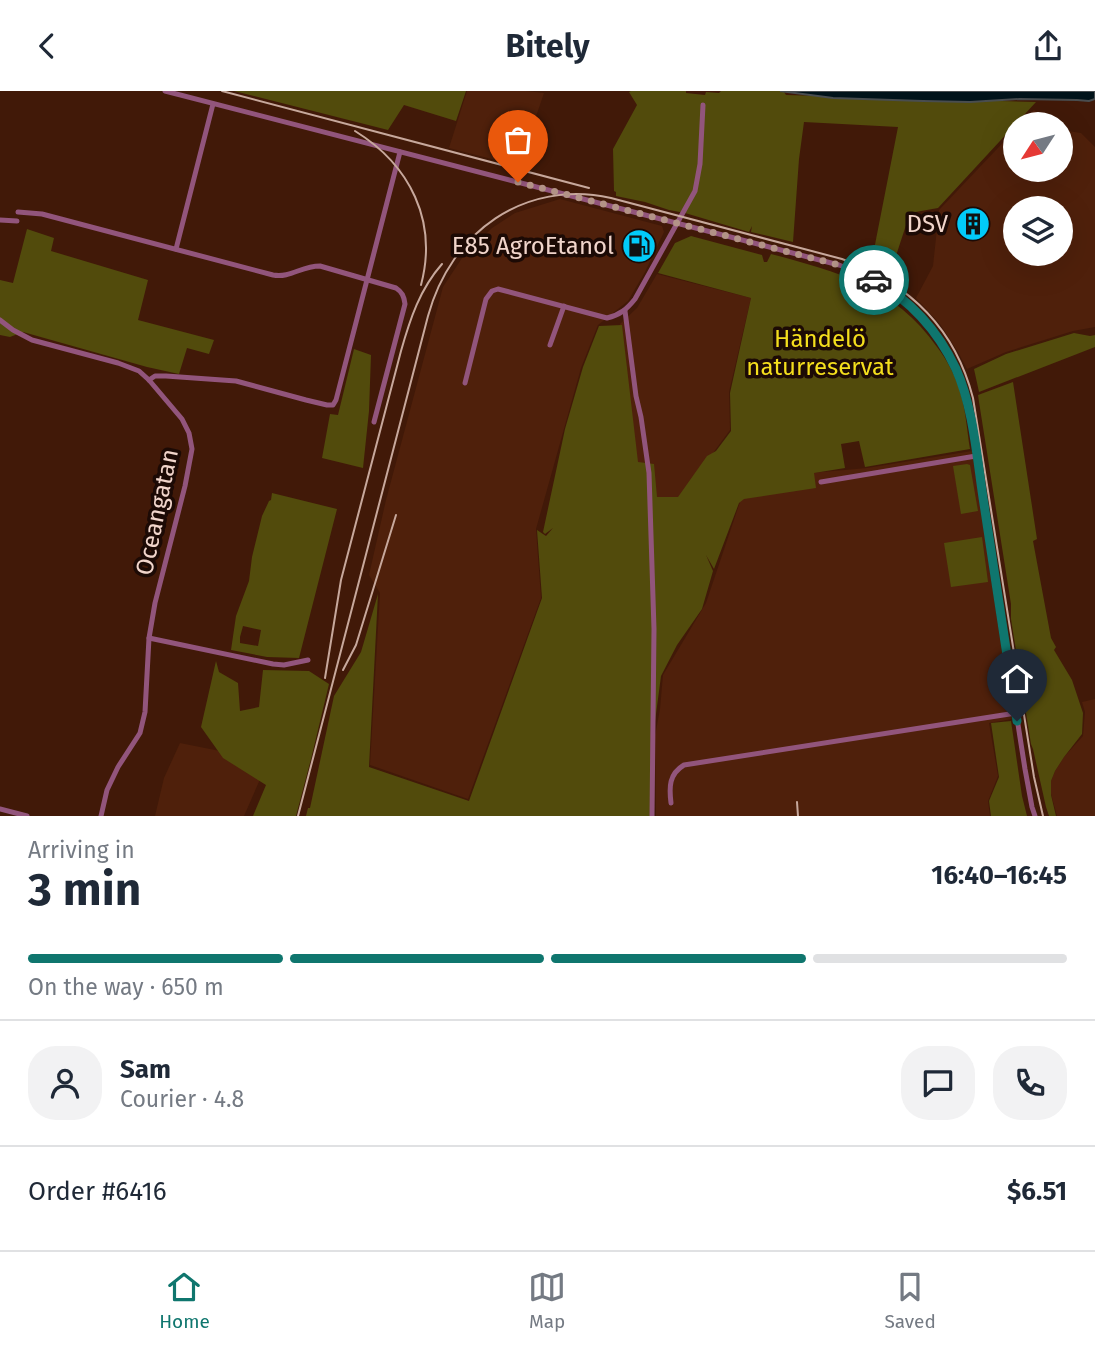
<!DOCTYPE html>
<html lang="en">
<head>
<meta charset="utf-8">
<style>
	:root { --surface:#fff; --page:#f2f2f3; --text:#1f2937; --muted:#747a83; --line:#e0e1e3; --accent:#0f766e }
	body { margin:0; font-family:"Fira Sans",sans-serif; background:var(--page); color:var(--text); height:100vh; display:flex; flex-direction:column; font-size:26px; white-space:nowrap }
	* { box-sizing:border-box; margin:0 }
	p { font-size:23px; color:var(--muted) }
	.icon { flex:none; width:38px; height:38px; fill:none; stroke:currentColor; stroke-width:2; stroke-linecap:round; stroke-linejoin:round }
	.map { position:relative; height:725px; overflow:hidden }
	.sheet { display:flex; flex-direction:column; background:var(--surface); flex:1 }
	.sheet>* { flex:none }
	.needle { width:46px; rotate:234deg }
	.controls { position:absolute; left:1003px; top:21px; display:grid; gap:14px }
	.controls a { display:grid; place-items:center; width:70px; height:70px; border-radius:50%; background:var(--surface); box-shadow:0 7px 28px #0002; font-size:35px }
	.pin { position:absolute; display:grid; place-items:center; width:60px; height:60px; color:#fff; margin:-72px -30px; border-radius:50% 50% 50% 0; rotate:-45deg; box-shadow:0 0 7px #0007 }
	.pin .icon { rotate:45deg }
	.courier { position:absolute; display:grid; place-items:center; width:70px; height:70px; margin:-35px; border:5px solid #0f766e; border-radius:50%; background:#fff; color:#222; box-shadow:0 2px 9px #0007 }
	.headline em { font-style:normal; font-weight:700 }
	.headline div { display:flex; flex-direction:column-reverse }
	.headline { display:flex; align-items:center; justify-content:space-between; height:119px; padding:0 28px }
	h1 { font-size:46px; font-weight:700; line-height:52px }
	.bar { display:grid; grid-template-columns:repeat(4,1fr); gap:10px 7px; align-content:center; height:84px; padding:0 28px }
	.bar i { height:9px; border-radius:5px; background:var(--line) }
	.bar .selected { background:var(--accent) }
	.bar p { grid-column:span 4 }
	.line { display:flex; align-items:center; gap:18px; padding:0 28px; border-top:2px solid var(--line) }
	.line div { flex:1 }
	.round { display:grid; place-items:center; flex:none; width:74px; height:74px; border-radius:28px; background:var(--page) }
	header { display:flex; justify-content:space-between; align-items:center; height:91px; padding:0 28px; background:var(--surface); font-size:32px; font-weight:700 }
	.tabs { display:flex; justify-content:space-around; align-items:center; height:98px; border-top:2px solid var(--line); background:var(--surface); font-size:19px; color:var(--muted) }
	.tabs a { display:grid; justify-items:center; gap:4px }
	.tabs .selected { color:var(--accent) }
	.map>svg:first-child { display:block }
	.built { fill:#4f200b; fill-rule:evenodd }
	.green { fill:#524b0c; fill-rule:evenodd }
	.water { fill:#01131a; stroke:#494d4f; stroke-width:2 }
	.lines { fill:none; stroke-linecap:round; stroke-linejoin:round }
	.minor { stroke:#92557c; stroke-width:5 }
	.rail { stroke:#c7a89c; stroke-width:2 }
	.done { stroke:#b39387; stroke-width:7; stroke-dasharray:0 12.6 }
	.route { stroke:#0f766e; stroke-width:9 }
	.labels { text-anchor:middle; stroke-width:7; stroke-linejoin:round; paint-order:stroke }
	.poi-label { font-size:24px; fill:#f1d5cb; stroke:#1c0a05; text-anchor:end }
	.park-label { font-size:24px; fill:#f4de1d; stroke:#1c0a05 }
	.street-label { font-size:24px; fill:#f1d5cb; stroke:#1c0a05 }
</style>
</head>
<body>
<header><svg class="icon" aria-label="back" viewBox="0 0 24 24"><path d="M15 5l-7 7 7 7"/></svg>Bitely<svg class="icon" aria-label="share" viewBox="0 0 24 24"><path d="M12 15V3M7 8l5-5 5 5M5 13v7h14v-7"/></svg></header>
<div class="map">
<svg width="1095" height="725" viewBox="0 0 1095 725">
	<rect width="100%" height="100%" fill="#411908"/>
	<g class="built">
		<path d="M 467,0 L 526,0 L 544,2 L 519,75 L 449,57 Z"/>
		<path d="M 1034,19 L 1049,33 L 1021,33 Z"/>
		<path d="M 1015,39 L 1015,79 L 1060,79 L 1061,39 L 1081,42 L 1095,56 L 1095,236 L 1073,240 L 1006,261 L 967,278 L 958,261 L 940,233 L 916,207 L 933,175 L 939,119 ZM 1015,117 L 1060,117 L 1060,163 L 1015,163 Z"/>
		<path d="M 560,108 L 662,135 L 664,141 L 645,181 L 628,210 L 598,234 L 581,277 L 536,438 L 541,507 L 468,708 L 370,674 L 380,502 L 369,484 L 386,409 L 443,196 L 462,167 L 492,137 L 515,122 Z"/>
		<path d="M 657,183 L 751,207 L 729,301 L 730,339 L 679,408 L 654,409 L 637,373 L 620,233 L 637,217 Z"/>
		<path d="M 972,360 L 1012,628 L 989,632 L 998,685 L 988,710 L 990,725 L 656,725 L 655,645 L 660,618 L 663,584 L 706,512 L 742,405 L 811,382 L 867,377 Z"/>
		<path d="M 1095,608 L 1095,725 L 1057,725 L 1051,703 L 1051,690 L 1055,680 L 1064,666 L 1083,645 L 1085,621 L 1082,611 Z"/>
		<path d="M 180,652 L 230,662 L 261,686 L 244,725 L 155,725 L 164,687 Z"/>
	</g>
	<g class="green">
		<path d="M 234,0 L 466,0 L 456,30 L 404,14 L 388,39 Z"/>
		<path d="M 631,0 L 686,0 L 686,2 L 705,4 L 706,1 L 719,2 L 721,0 L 780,0 L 784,1 L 786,4 L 1036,11 L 938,117 L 910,122 L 889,186 L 871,174 L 898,36 L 804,31 L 799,68 L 793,151 L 751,141 L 752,135 L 749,141 L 685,122 L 669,119 L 645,111 L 616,105 L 616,101 L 614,100 L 613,58 L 637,14 L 629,1 Z"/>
		<path d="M 27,138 L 54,147 L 51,160 L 148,189 L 138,229 L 214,249 L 209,263 L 187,257 L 179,283 L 147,276 L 23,241 L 10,246 L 0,244 L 0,189 L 13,192 Z"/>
		<path d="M 691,145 L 762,164 L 764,171 L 767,171 L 771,163 C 839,181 895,196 937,256 C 947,269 957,287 961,304 C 966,321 967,340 970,358 L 865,376 L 859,350 L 841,353 L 845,377 L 814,382 L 816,397 L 744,408 L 739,412 L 714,478 L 706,464 L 713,480 L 702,518 L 677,554 L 661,585 L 653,646 L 653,725 L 306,725 L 308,717 L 310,717 L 334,605 L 361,561 L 378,503 L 369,676 L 469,710 L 542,507 L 537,439 L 546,445 L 553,437 L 545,443 L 543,441 L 565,338 L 583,276 L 599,235 L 622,234 L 638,371 L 654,373 L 657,406 L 678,406 L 707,365 L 716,360 L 731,340 L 730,302 L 751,207 L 658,182 L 675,152 Z"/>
		<path d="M 1074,242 L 1090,245 L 1095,244 L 1095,256 L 979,301 L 974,278 L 1006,263 Z"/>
		<path d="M 354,258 L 371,264 L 369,320 L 363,377 L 322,367 L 330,323 L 338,324 Z"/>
		<path d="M 1013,291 L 1037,448 L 1033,450 L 1051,547 L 1056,556 L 1054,559 L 1072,589 L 1083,622 L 1082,643 L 1064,666 L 1055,680 L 1051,690 L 1051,704 L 1056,725 L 1049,725 L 1046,716 L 1033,658 L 1031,653 L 1011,528 L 1011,513 L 979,311 L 978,304 Z"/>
		<path d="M 967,373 L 970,374 L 978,420 L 961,423 L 953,375 Z"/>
		<path d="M 272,402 L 337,418 L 299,567 L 267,566 L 231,559 L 236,525 L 249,490 L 252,466 L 262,425 L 269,410 L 271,409 ZM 243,535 L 261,539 L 258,555 L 240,552 L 240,546 Z"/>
		<path d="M 982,446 L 988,491 L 951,496 L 944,452 Z"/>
		<path d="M 216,570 L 219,581 L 238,592 L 240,620 L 259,616 L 263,579 L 309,580 L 329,593 L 311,668 L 296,725 L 253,725 L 266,694 L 223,667 L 201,636 Z"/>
		<path d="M 1011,630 L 1022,705 L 1027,725 L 991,725 L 989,710 L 999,686 L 991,632 Z"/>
	</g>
	<path class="water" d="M 780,0 L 1095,0 L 1095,8 L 1089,10 L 1077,9 L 1020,8 L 970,11 L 923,10 L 833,7 Z"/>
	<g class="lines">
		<g class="minor">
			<path d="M 165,0 L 839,174 C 886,190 924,220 948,263 C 974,310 977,371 985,424 C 998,508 1011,593 1025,678 L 1032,716 L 1035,725"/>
			<path d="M 18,121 L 42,123 L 273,184 C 291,187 301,175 320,175 L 396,197 C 402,201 404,205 405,213 L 374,331"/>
			<path d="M 0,129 L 17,130"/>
			<path d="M 176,158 L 213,13"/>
			<path d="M 625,220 L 636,305 L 641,326 L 649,382 L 654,538 L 652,725"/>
			<path d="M 0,229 L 13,239 L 32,249 L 118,272 L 139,280 L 149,289 L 182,328 L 189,342 L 192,358 L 185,395 L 155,512 L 149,547 L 145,621 L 140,642 L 118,676 L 107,699 L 101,725"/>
			<path d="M 550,254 L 564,215"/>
			<path d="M 149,289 L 155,285 L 166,285 L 236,290 L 306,309 L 327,314 L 333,314 L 336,309 L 400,61"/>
			<path d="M 465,292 L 486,208 L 492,200 L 498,198 L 607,227 C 620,224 627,218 635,208 L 695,100 L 700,73 L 703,14"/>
			<path d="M 821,391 L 976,365"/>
			<path d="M 149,547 L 273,573 L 284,574 L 308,569"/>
			<path d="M 671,712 C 669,696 669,683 684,674 L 1016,622"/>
			<path d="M 0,718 L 27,725"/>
		</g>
		<g class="rail">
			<path d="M 222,0 L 589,97"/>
			<path d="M 355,40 C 410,74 438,130 421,194"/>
			<path d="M 343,579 L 356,554 L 396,424"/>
			<path d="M 325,587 L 341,489 L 401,260 C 410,228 420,198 442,173"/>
			<path d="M 797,711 L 798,725"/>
			<path d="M 298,725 L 428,225 C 451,141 524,88 611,107 L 842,168 C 908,192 955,237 973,307 L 1034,686 L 1043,725"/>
		</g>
	</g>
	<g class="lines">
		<path class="done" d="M 518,91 L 839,174 L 874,189"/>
		<path class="route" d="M 874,189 C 910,209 938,240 956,278 C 974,318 977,370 984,413 C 995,485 1006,558 1017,630"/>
	</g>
	<defs>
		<g id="building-disc" transform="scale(1.75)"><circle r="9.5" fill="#02cbf9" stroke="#1c0a05"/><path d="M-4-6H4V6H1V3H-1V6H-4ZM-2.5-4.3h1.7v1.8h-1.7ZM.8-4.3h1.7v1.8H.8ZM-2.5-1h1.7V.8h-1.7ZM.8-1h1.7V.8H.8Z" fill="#111"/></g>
		<g id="fuel-disc" transform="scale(1.75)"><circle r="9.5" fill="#02cbf9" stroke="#1c0a05"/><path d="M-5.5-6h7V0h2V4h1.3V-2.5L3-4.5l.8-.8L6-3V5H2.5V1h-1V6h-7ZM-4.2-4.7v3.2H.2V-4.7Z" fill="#111"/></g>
	</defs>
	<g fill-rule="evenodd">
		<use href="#building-disc" x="973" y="133"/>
		<use href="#fuel-disc" x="639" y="155"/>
	</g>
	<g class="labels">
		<g class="poi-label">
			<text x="948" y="141">DSV</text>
			<text x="614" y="163">E85 AgroEtanol</text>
		</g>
		<g class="park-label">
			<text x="820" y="256">Händelö<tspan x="820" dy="28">naturreservat</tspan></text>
		</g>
		<g class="street-label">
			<text transform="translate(157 421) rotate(-78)" y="8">Oceangatan</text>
		</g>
	</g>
</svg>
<div class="controls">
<a><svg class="needle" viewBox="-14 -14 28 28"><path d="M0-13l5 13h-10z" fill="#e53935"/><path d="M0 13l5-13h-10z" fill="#747a83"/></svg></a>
<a><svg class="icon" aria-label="layers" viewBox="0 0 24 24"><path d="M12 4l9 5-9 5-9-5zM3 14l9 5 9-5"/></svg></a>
</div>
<div class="pin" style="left:518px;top:91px;background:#ea580c"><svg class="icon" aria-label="bag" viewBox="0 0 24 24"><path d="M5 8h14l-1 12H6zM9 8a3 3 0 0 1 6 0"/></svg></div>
<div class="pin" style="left:1017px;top:630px;background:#1f2937"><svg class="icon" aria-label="home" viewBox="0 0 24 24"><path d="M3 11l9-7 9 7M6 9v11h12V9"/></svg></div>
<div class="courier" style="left:874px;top:189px"><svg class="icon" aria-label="car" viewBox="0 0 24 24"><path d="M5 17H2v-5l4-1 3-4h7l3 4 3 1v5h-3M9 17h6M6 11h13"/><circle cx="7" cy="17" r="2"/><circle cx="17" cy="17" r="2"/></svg></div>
</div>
<section class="sheet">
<div class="headline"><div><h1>3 min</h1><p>Arriving in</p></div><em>16:40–16:45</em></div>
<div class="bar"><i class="selected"></i><i class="selected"></i><i class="selected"></i><i></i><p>On the way · 650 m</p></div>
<div class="line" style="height:126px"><a class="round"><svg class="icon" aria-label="person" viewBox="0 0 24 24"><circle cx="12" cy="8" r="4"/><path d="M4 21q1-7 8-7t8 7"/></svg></a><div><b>Sam</b><p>Courier · 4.8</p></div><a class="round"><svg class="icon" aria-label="chat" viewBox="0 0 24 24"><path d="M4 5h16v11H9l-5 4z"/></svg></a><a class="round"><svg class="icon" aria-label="phone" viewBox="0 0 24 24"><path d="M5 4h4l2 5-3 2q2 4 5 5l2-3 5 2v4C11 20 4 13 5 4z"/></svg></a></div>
<div class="line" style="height:91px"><div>Order #6416</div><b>$6.51</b></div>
</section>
<nav class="tabs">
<a class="selected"><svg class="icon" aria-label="home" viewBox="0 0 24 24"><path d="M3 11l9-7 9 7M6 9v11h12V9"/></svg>Home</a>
<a><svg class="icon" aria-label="map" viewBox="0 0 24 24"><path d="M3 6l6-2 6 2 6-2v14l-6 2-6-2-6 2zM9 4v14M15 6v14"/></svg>Map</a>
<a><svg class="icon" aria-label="saved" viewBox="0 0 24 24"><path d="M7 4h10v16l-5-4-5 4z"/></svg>Saved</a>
</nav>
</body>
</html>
